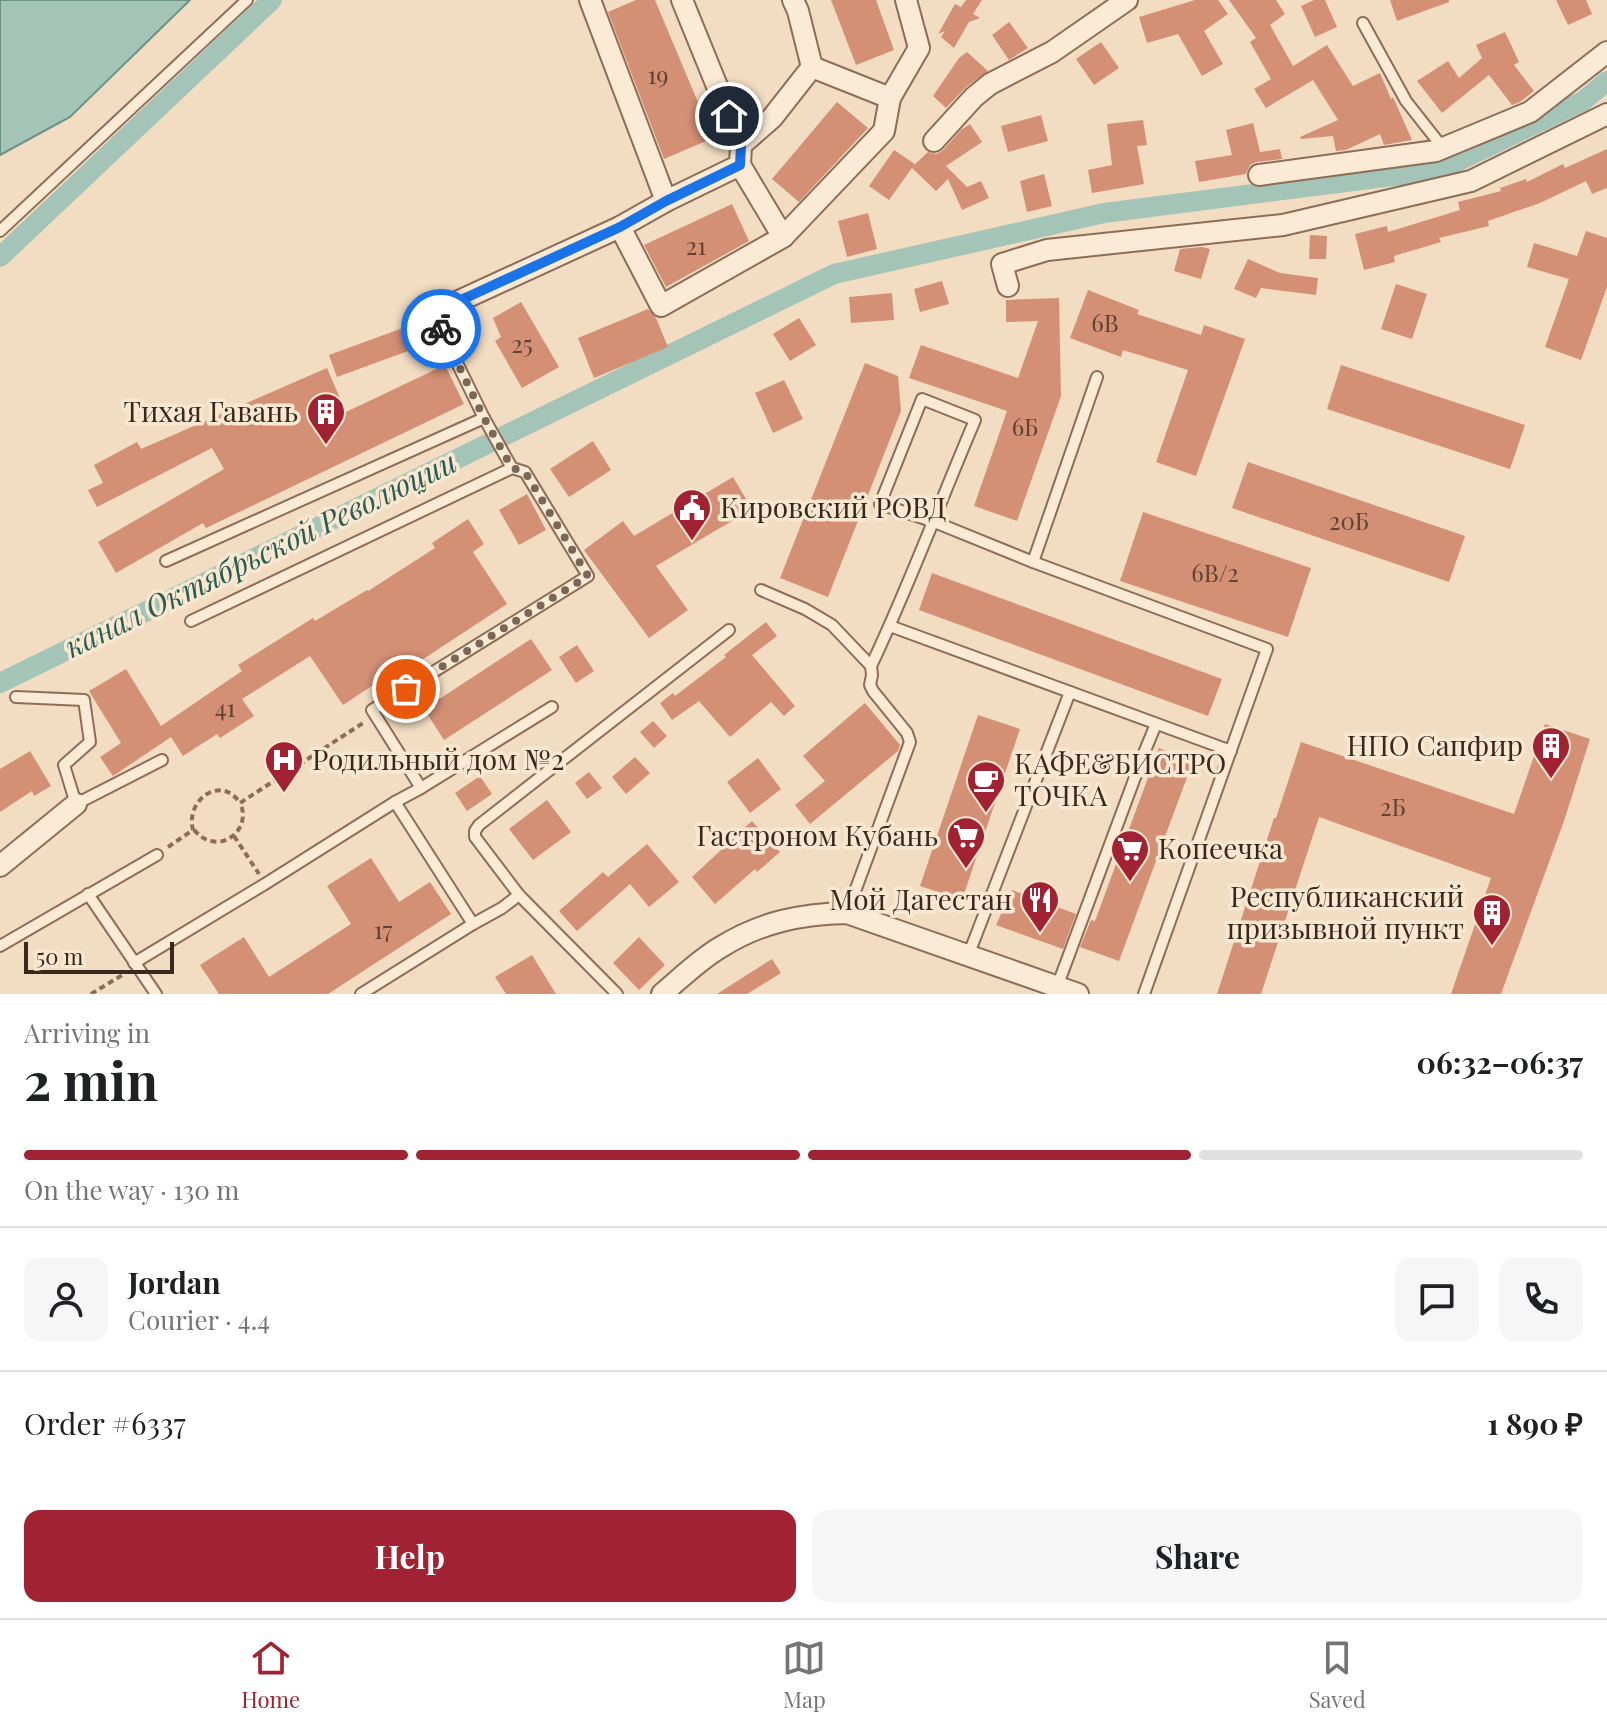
<!DOCTYPE html>
<html lang="en">
<head>
<meta charset="utf-8">
<style>
	:root { --surface:#fff; --page:#f6f6f6; --text:#202124; --muted:#757577; --line:#e0e0e0; --accent:#a12233 }
	body { margin:0; font-family:"Playfair Display",serif; background:var(--page); color:var(--text); height:100vh; display:flex; flex-direction:column; font-size:30px; white-space:nowrap }
	* { box-sizing:border-box; margin:0 }
	p { font-size:26px; color:var(--muted) }
	.icon { flex:none; width:44px; height:44px; fill:none; stroke:currentColor; stroke-width:2; stroke-linecap:round; stroke-linejoin:round }
	.map { position:relative; height:994px; overflow:hidden }
	.panel { display:flex; flex-direction:column; background:var(--surface); flex:1 }
	.panel>* { flex:none }
	.scale { position:absolute; left:24px; bottom:20px; width:150px; box-sizing:border-box; padding-left:8px; border:4px solid #3b281d; border-top:0; font-size:22px; line-height:28px; white-space:nowrap; color:#3b281d; -webkit-text-stroke:6px #f8e8d2; paint-order:stroke }
	.pin { position:absolute; display:grid; place-items:center; width:68px; height:68px; color:#fff; margin:-34px; border:4px solid #fff; border-radius:50%; box-shadow:0 2px 8px #0007 }
	.courier { position:absolute; display:grid; place-items:center; width:80px; height:80px; margin:-40px; border:6px solid #1a73e8; border-radius:50%; background:#fff; color:#222; box-shadow:0 2px 10px #0007 }
	.summary em { font-style:normal; font-weight:700 }
	.summary div { display:flex; flex-direction:column-reverse }
	.summary { display:flex; align-items:center; justify-content:space-between; height:136px; padding:0 24px }
	h1 { font-size:52px; font-weight:700; line-height:60px }
	.bar { display:grid; grid-template-columns:repeat(4,1fr); gap:12px 8px; align-content:center; height:96px; padding:0 24px }
	.bar i { height:10px; border-radius:6px; background:var(--line) }
	.bar .selected { background:var(--accent) }
	.bar p { grid-column:span 4 }
	.line { display:flex; align-items:center; gap:20px; padding:0 24px; border-top:2px solid var(--line) }
	.line div { flex:1 }
	.round { display:grid; place-items:center; flex:none; width:84px; height:84px; border-radius:16px; background:var(--page) }
	.primary-button { display:flex; gap:16px; margin-top:auto; padding:16px 24px }
	.primary-button a { flex:1; height:92px; border-radius:16px; background:var(--accent); color:#fff; font-size:32px; font-weight:700; line-height:92px; text-align:center }
	.primary-button a+a { background:var(--page); color:var(--text) }
	.menu { display:flex; justify-content:space-around; align-items:center; height:112px; border-top:2px solid var(--line); background:var(--surface); font-size:22px; color:var(--muted) }
	.menu a { display:grid; justify-items:center; gap:4px }
	.menu .selected { color:var(--accent) }
	.map>svg:first-child { display:block }
	.water { fill:#a4c4b7; stroke:#6a9384; stroke-width:2 }
	.lines { fill:none; stroke-linecap:round; stroke-linejoin:round }
	.canal { stroke:#a4c4b7; stroke-width:20 }
	.building { fill:#d39074 }
	.service-casing { stroke:#8d6d57; stroke-width:14 }
	.minor-casing { stroke:#8d6d57; stroke-width:24 }
	.path { stroke:#8d6d57; stroke-width:4; stroke-dasharray:6 4; stroke-linecap:butt }
	.service { stroke:#fbebd6; stroke-width:10 }
	.minor { stroke:#fbebd6; stroke-width:20 }
	.done { stroke:#7b6757; stroke-width:8; stroke-dasharray:0 14.4 }
	.route { stroke:#1a73e8; stroke-width:10 }
	.labels { text-anchor:middle; stroke-width:7; stroke-linejoin:round; paint-order:stroke }
	.number-label { font-size:24px; fill:#614233 }
	.poi-label { font-size:28px; fill:#3b281d; stroke:#f8e8d2; text-anchor:end }
	.water-label { font-size:30px; font-style:italic; fill:#2b5c53; stroke:#f8e8d2 }
</style>
</head>
<body>
<div class="map">
<svg width="1607" height="994" viewBox="0 0 1607 994">
	<rect width="100%" height="100%" fill="#f2ddc2"/>
	<path class="water" d="M 0,0 L 190,0 L 70,117 L 0,155 Z"/>
	<g class="lines">
		<g class="canal">
			<path d="M 0,257 L 272,0"/>
			<path d="M 0,683 L 834,274 L 1104,213 L 1440,170 L 1583,101 L 1607,81"/>
		</g>
	</g>
	<g class="building">
		<path d="M 636,0 L 655,0 L 713,138 L 664,159 L 608,12 Z"/>
		<path d="M 831,0 L 876,0 L 894,50 L 856,65 Z"/>
		<path d="M 966,0 L 982,0 L 973,14 L 980,18 L 969,22 L 954,48 L 941,37 L 945,31 L 938,34 L 955,4 L 961,7 Z"/>
		<path d="M 1195,0 L 1218,0 L 1228,14 L 1204,31 L 1223,64 L 1202,76 L 1178,34 L 1147,43 L 1139,17 Z"/>
		<path d="M 1229,0 L 1276,0 L 1285,14 L 1270,25 L 1293,66 L 1327,45 L 1353,86 L 1380,73 L 1391,99 L 1393,97 L 1412,140 L 1384,145 L 1380,134 L 1346,150 L 1336,151 L 1333,136 L 1301,139 L 1300,137 L 1338,120 L 1313,80 L 1266,108 L 1254,89 L 1271,79 L 1250,42 L 1256,38 Z"/>
		<path d="M 1314,0 L 1325,0 L 1337,27 L 1315,37 L 1301,6 Z"/>
		<path d="M 1390,0 L 1449,0 L 1449,2 L 1397,21 Z"/>
		<path d="M 1556,0 L 1586,0 L 1592,14 L 1568,25 Z"/>
		<path d="M 1009,22 L 1028,48 L 1009,60 L 992,35 Z"/>
		<path d="M 1505,32 L 1519,62 L 1514,65 L 1534,91 L 1520,102 L 1512,105 L 1489,75 L 1442,113 L 1417,81 L 1448,61 L 1459,78 L 1482,58 L 1476,45 Z"/>
		<path d="M 1101,42 L 1119,68 L 1094,85 L 1076,59 Z"/>
		<path d="M 967,52 L 988,71 L 966,87 L 946,108 L 933,96 L 959,58 Z"/>
		<path d="M 837,102 L 868,128 L 799,202 L 772,179 Z"/>
		<path d="M 1041,115 L 1048,141 L 1008,152 L 1001,126 Z"/>
		<path d="M 1143,120 L 1147,145 L 1137,146 L 1144,184 L 1092,193 L 1088,170 L 1112,165 L 1107,124 Z"/>
		<path d="M 1253,123 L 1260,152 L 1280,149 L 1282,159 L 1256,162 L 1250,165 L 1246,174 L 1199,182 L 1195,161 L 1232,155 L 1226,130 Z"/>
		<path d="M 970,124 L 982,142 L 946,166 L 967,187 L 981,181 L 989,198 L 962,210 L 948,179 L 936,191 L 912,168 L 889,200 L 869,186 L 894,150 L 915,164 L 912,167 L 928,152 L 937,154 L 943,150 L 961,130 Z"/>
		<path d="M 1607,149 L 1607,188 L 1592,194 L 1586,181 L 1540,203 L 1488,221 L 1489,226 L 1439,238 L 1441,242 L 1394,256 L 1395,262 L 1364,270 L 1355,234 L 1387,226 L 1388,232 L 1460,210 L 1458,202 L 1501,191 L 1500,188 L 1526,179 L 1527,182 L 1563,164 L 1565,168 Z"/>
		<path d="M 1044,174 L 1052,206 L 1027,212 L 1020,181 Z"/>
		<path d="M 732,204 L 749,241 L 666,287 L 644,245 Z"/>
		<path d="M 868,213 L 877,249 L 847,257 L 838,221 Z"/>
		<path d="M 1586,231 L 1607,238 L 1607,287 L 1581,360 L 1545,347 L 1569,279 L 1527,267 L 1534,243 L 1577,256 Z"/>
		<path d="M 1310,235 L 1327,236 L 1326,259 L 1309,259 Z"/>
		<path d="M 1202,247 L 1210,249 L 1201,279 L 1174,271 L 1180,249 Z"/>
		<path d="M 1248,259 L 1280,273 L 1318,278 L 1316,295 L 1261,288 L 1256,298 L 1234,289 Z"/>
		<path d="M 942,281 L 949,304 L 920,312 L 914,289 Z"/>
		<path d="M 1396,284 L 1427,294 L 1412,339 L 1381,329 Z"/>
		<path d="M 1088,290 L 1139,310 L 1137,314 L 1201,335 L 1204,325 L 1245,339 L 1196,476 L 1156,462 L 1188,370 L 1123,350 L 1121,357 L 1070,338 Z"/>
		<path d="M 892,293 L 894,320 L 851,323 L 849,297 Z"/>
		<path d="M 1059,298 L 1061,396 L 1017,521 L 974,506 L 1007,411 L 909,378 L 921,345 L 1018,378 L 1038,321 L 1006,322 L 1006,300 Z"/>
		<path d="M 521,302 L 559,367 L 522,388 L 495,341 L 501,337 L 493,318 Z"/>
		<path d="M 648,309 L 656,318 L 668,347 L 594,378 L 578,338 Z"/>
		<path d="M 799,318 L 816,345 L 790,361 L 773,334 Z"/>
		<path d="M 422,321 L 430,343 L 337,377 L 329,355 Z"/>
		<path d="M 865,363 L 898,376 L 901,411 L 828,597 L 780,578 Z"/>
		<path d="M 445,365 L 464,404 L 206,528 L 203,523 L 116,573 L 98,542 L 224,469 L 212,448 L 97,507 L 88,490 L 103,483 L 94,465 L 137,442 L 141,449 L 327,368 L 346,412 Z"/>
		<path d="M 1341,365 L 1525,425 L 1510,469 L 1327,409 Z"/>
		<path d="M 784,380 L 803,419 L 773,433 L 755,393 Z"/>
		<path d="M 593,441 L 611,470 L 569,497 L 550,469 Z"/>
		<path d="M 1248,462 L 1465,536 L 1449,582 L 1232,508 Z"/>
		<path d="M 733,477 L 752,509 L 656,566 L 688,610 L 649,638 L 584,550 L 623,521 L 634,536 Z"/>
		<path d="M 527,494 L 546,530 L 519,545 L 499,510 Z"/>
		<path d="M 1143,512 L 1311,568 L 1288,637 L 1120,581 Z"/>
		<path d="M 468,519 L 484,544 L 473,552 L 507,604 L 405,671 L 402,666 L 343,705 L 310,656 L 242,699 L 254,716 L 220,738 L 217,734 L 183,756 L 171,737 L 113,776 L 100,757 L 121,743 L 89,691 L 126,669 L 161,726 L 242,671 L 238,665 L 313,618 L 315,621 L 367,590 L 368,591 L 435,548 L 432,543 Z"/>
		<path d="M 932,573 L 1222,679 L 1208,716 L 919,610 Z"/>
		<path d="M 766,622 L 777,636 L 752,655 L 795,706 L 784,716 L 771,702 L 730,737 L 699,701 L 672,720 L 660,703 L 673,693 L 675,696 L 726,657 L 724,655 Z"/>
		<path d="M 531,639 L 552,670 L 444,740 L 424,709 Z"/>
		<path d="M 577,645 L 594,671 L 576,683 L 559,657 Z"/>
		<path d="M 865,703 L 900,745 L 898,751 L 810,824 L 795,805 L 825,781 L 803,756 Z"/>
		<path d="M 978,715 L 1020,729 L 962,900 L 920,886 Z"/>
		<path d="M 653,721 L 667,736 L 654,748 L 640,732 Z"/>
		<path d="M 1545,724 L 1590,739 L 1564,821 L 1501,994 L 1451,994 L 1491,878 L 1319,817 L 1261,994 L 1217,994 L 1274,818 L 1276,818 L 1301,742 L 1514,814 Z"/>
		<path d="M 1159,748 L 1193,761 L 1119,961 L 1080,947 L 1091,920 L 1095,921 Z"/>
		<path d="M 30,751 L 51,786 L 34,796 L 32,791 L 0,812 L 0,769 Z"/>
		<path d="M 635,757 L 650,773 L 626,794 L 612,777 Z"/>
		<path d="M 758,758 L 781,789 L 750,813 L 727,782 Z"/>
		<path d="M 589,772 L 602,788 L 587,799 L 575,783 Z"/>
		<path d="M 480,776 L 492,794 L 467,811 L 455,793 Z"/>
		<path d="M 547,800 L 571,832 L 533,860 L 509,829 Z"/>
		<path d="M 752,821 L 780,852 L 757,872 L 755,869 L 715,904 L 692,877 Z"/>
		<path d="M 647,844 L 679,882 L 649,907 L 630,884 L 577,931 L 559,911 L 603,872 L 608,877 Z"/>
		<path d="M 371,858 L 399,902 L 430,882 L 451,914 L 328,994 L 219,994 L 200,965 L 244,937 L 269,977 L 351,924 L 327,886 Z"/>
		<path d="M 1012,890 L 1076,914 L 1063,949 L 996,925 Z"/>
		<path d="M 639,937 L 665,965 L 639,990 L 613,963 Z"/>
		<path d="M 532,955 L 556,994 L 506,994 L 495,977 Z"/>
		<path d="M 772,959 L 781,973 L 747,994 L 717,994 Z"/>
	</g>
	<g class="lines">
		<g class="service-casing">
			<g id="service">
				<path d="M 1363,23 L 1406,101 L 1443,148"/>
				<path d="M 0,231 L 247,0"/>
				<path d="M 448,306 C 440,311 437,316 439,326 L 484,418 L 512,468"/>
				<path d="M 166,561 L 484,418"/>
				<path d="M 1033,562 L 1097,377"/>
				<path d="M 761,590 L 805,609 L 832,625 L 871,666 L 872,675 L 870,685 L 873,691 L 907,733 L 910,742 L 906,753 L 847,913"/>
				<path d="M 191,621 L 512,468 L 525,472 L 588,576 L 372,710 L 421,788 L 395,802 L 473,924 L 502,908 L 519,895"/>
				<path d="M 890,626 L 1231,751"/>
				<path d="M 871,666 C 909,586 940,502 975,420 L 922,399 L 880,504 L 932,521 L 1033,562 L 1267,649 L 1144,994"/>
				<path d="M 16,697 L 84,700 L 90,742 L 64,765 L 76,804 L 162,760"/>
				<path d="M 421,788 L 552,707"/>
				<path d="M 88,894 L 156,994"/>
				<path d="M 0,946 L 157,855"/>
				<path d="M 968,956 L 1070,692"/>
				<path d="M 134,963 L 265,884 L 395,802"/>
				<path d="M 1057,987 L 1144,753 L 1156,724"/>
				<path d="M 361,994 L 473,924"/>
				<path d="M 617,994 L 519,895 L 475,837 L 475,831 L 479,825 L 729,630"/>
			</g>
		</g>
		<g class="minor-casing">
			<g id="minor">
				<path d="M 590,0 L 666,201"/>
				<path d="M 793,0 L 798,11 L 812,67"/>
				<path d="M 934,141 L 974,97 L 990,84 L 1052,52 L 1127,0"/>
				<path d="M 741,145 L 772,118 L 812,67 L 890,98 L 919,48 L 906,0"/>
				<path d="M 740,165 L 783,237"/>
				<path d="M 1259,175 L 1436,151 L 1530,112 L 1607,52"/>
				<path d="M 620,227 L 661,306 L 783,237 L 884,131 L 890,98"/>
				<path d="M 1008,286 L 1002,264 L 1047,250 L 1283,225 L 1471,181 L 1607,114"/>
				<path d="M 448,306 L 620,227 L 666,201 L 740,165 L 741,145 L 682,0"/>
				<path d="M 0,866 L 76,804"/>
				<path d="M 662,994 C 681,978 700,959 721,947 C 761,922 801,914 847,913 L 1078,994"/>
			</g>
		</g>
		<g class="path">
			<path d="M 194,830 C 199,835 204,840 211,841 C 233,846 250,822 240,803"/>
			<path d="M 234,836 L 259,874"/>
			<path d="M 168,847 L 193,830 C 185,800 221,774 240,803 L 363,723"/>
			<path d="M 91,994 L 124,974"/>
		</g>
		<use href="#service" class="service"/>
		<use href="#minor" class="minor"/>
	</g>
	<g class="lines">
		<path class="done" d="M 406,689 L 588,576 L 525,472 L 512,468 L 484,418 L 441,329"/>
		<path class="route" d="M 441,329 L 438,319 L 441,310 L 448,306 L 620,227 L 666,201 L 740,165 L 741,145 L 729,116"/>
	</g>
	<defs>
		<g id="building-pin" transform="scale(2)"><path d="M0 17L-7.5 6A9.5 9.5 0 1 1 7.5 6Z" fill="#a12233" stroke="#f8e8d2"/><path d="M-4-6H4V6H1V3H-1V6H-4ZM-2.5-4.3h1.7v1.8h-1.7ZM.8-4.3h1.7v1.8H.8ZM-2.5-1h1.7V.8h-1.7ZM.8-1h1.7V.8H.8Z" fill="#fff"/></g>
		<g id="civic-pin" transform="scale(2)"><path d="M0 17L-7.5 6A9.5 9.5 0 1 1 7.5 6Z" fill="#a12233" stroke="#f8e8d2"/><path d="M-.6-6.5H3V-4.5H.6V-3L4-1V1h2V6H-6V1h2V-1L-.6-3ZM-1.2 2.5V6h2.4V2.5Z" fill="#fff"/></g>
		<g id="hospital-pin" transform="scale(2)"><path d="M0 17L-7.5 6A9.5 9.5 0 1 1 7.5 6Z" fill="#a12233" stroke="#f8e8d2"/><path d="M-5-5h3v3.5h4V-5h3V5h-3V1.5h-4V5h-3Z" fill="#fff"/></g>
		<g id="cafe-pin" transform="scale(2)"><path d="M0 17L-7.5 6A9.5 9.5 0 1 1 7.5 6Z" fill="#a12233" stroke="#f8e8d2"/><path d="M-5.5-4.5H6V0H3Q3 3.5 0 3.5H-2.5Q-5.5 3.5-5.5 0ZM3-3.2v2h1.7v-2ZM-6 4.5H4V6H-6Z" fill="#fff"/></g>
		<g id="supermarket-pin" transform="scale(2)"><path d="M0 17L-7.5 6A9.5 9.5 0 1 1 7.5 6Z" fill="#a12233" stroke="#f8e8d2"/><path d="M-6-5.5h2.5l.6 2H6L4.5 2H-2.5L-4.4-4H-6ZM-1.5 3.2a1.3 1.3 0 1 0 .1 0ZM3 3.2a1.3 1.3 0 1 0 .1 0Z" fill="#fff"/></g>
		<g id="restaurant-pin" transform="scale(2)"><path d="M0 17L-7.5 6A9.5 9.5 0 1 1 7.5 6Z" fill="#a12233" stroke="#f8e8d2"/><path d="M-5-6h1v4h1v-4h1v4h1v-4h1v5L-1.5 .5V6h-2V.5L-5-1ZM5-6V6H3V1.5H1.5Q1.5-4 5-6Z" fill="#fff"/></g>
	</defs>
	<g fill-rule="evenodd">
		<use href="#building-pin" x="326" y="412"/>
		<use href="#civic-pin" x="692" y="508"/>
		<use href="#building-pin" x="1551" y="746"/>
		<use href="#hospital-pin" x="284" y="760"/>
		<use href="#cafe-pin" x="986" y="780"/>
		<use href="#supermarket-pin" x="966" y="836"/>
		<use href="#supermarket-pin" x="1130" y="849"/>
		<use href="#restaurant-pin" x="1040" y="900"/>
		<use href="#building-pin" x="1492" y="913"/>
	</g>
	<g class="labels">
		<g class="number-label">
			<text x="658" y="84">19</text>
			<text x="696" y="255">21</text>
			<text x="1105" y="332">6В</text>
			<text x="522" y="353">25</text>
			<text x="1025" y="436">6Б</text>
			<text x="1349" y="530">20Б</text>
			<text x="1215" y="582">6В/2</text>
			<text x="225" y="717">41</text>
			<text x="1393" y="816">2Б</text>
			<text x="383" y="939">17</text>
		</g>
		<g class="poi-label">
			<text x="298" y="422">Тихая Гавань</text>
			<text x="720" y="518" text-anchor="start">Кировский РОВД</text>
			<text x="1523" y="756">НПО Сапфир</text>
			<text x="312" y="770" text-anchor="start">Родильный дом №2</text>
			<text x="1014" y="774" text-anchor="start">КАФЕ&amp;БИСТРО<tspan x="1014" dy="32">ТОЧКА</tspan></text>
			<text x="938" y="846">Гастроном Кубань</text>
			<text x="1158" y="859" text-anchor="start">Копеечка</text>
			<text x="1464" y="907">Республиканский<tspan x="1464" dy="32">призывной пункт</tspan></text>
			<text x="1012" y="910">Мой Дагестан</text>
		</g>
		<g class="water-label">
			<text transform="translate(261 555) rotate(-26)" y="10">канал Октябрьской Революции</text>
		</g>
	</g>
</svg>
<div class="scale">50 m</div>
<div class="pin" style="left:406px;top:689px;background:#ea580c"><svg class="icon" aria-label="bag" viewBox="0 0 24 24"><path d="M5 8h14l-1 12H6zM9 8a3 3 0 0 1 6 0"/></svg></div>
<div class="pin" style="left:729px;top:116px;background:#1f2937"><svg class="icon" aria-label="home" viewBox="0 0 24 24"><path d="M3 11l9-7 9 7M6 9v11h12V9"/></svg></div>
<div class="courier" style="left:441px;top:329px"><svg class="icon" aria-label="bike" viewBox="0 0 24 24"><circle cx="6" cy="16" r="4"/><circle cx="18" cy="16" r="4"/><path d="M6 16l4-8h5l3 8M10 8l3 8H6M13 5h3"/></svg></div>
</div>
<section class="panel">
<div class="summary"><div><h1>2 min</h1><p>Arriving in</p></div><em>06:32–06:37</em></div>
<div class="bar"><i class="selected"></i><i class="selected"></i><i class="selected"></i><i></i><p>On the way · 130 m</p></div>
<div class="line" style="height:144px"><a class="round"><svg class="icon" aria-label="person" viewBox="0 0 24 24"><circle cx="12" cy="8" r="4"/><path d="M4 21q1-7 8-7t8 7"/></svg></a><div><b>Jordan</b><p>Courier · 4.4</p></div><a class="round"><svg class="icon" aria-label="chat" viewBox="0 0 24 24"><path d="M4 5h16v11H9l-5 4z"/></svg></a><a class="round"><svg class="icon" aria-label="phone" viewBox="0 0 24 24"><path d="M5 4h4l2 5-3 2q2 4 5 5l2-3 5 2v4C11 20 4 13 5 4z"/></svg></a></div>
<div class="line" style="height:104px"><div>Order #6337</div><b>1 890 ₽</b></div>
<div class="primary-button"><a>Help</a><a>Share</a></div>
</section>
<nav class="menu">
<a class="selected"><svg class="icon" aria-label="home" viewBox="0 0 24 24"><path d="M3 11l9-7 9 7M6 9v11h12V9"/></svg>Home</a>
<a><svg class="icon" aria-label="map" viewBox="0 0 24 24"><path d="M3 6l6-2 6 2 6-2v14l-6 2-6-2-6 2zM9 4v14M15 6v14"/></svg>Map</a>
<a><svg class="icon" aria-label="saved" viewBox="0 0 24 24"><path d="M7 4h10v16l-5-4-5 4z"/></svg>Saved</a>
</nav>
</body>
</html>
